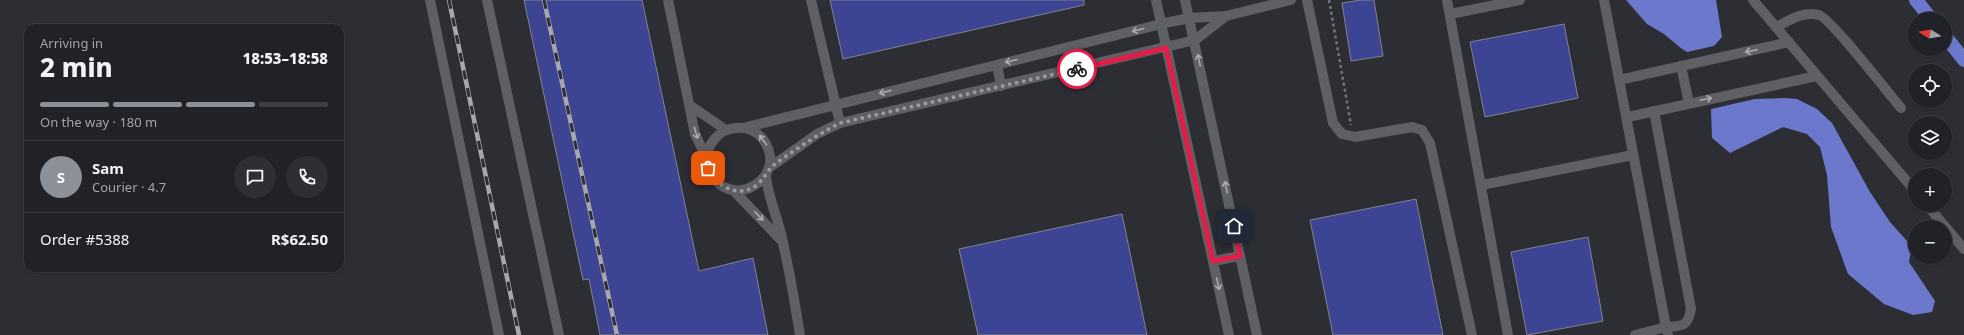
<!DOCTYPE html>
<html lang="en">
<head>
<meta charset="utf-8">
<style>
	:root { --surface:#212227; --page:#2d2f33; --text:#f1f3f6; --muted:#a2a4a7; --line:#3e3f44; --accent:#8c9099 }
	body { margin:0; font-family:"Noto Sans",sans-serif; background:var(--page); color:var(--text); height:100vh; display:flex; flex-direction:column; font-size:15px; white-space:nowrap }
	* { box-sizing:border-box; margin:0 }
	p { font-size:13px; color:var(--muted) }
	.icon { flex:none; width:22px; height:22px; fill:none; stroke:currentColor; stroke-width:2; stroke-linecap:round; stroke-linejoin:round }
	.map { position:relative; flex:1; overflow:hidden }
	.details { position:absolute; left:24px; top:24px; width:320px; height:248px; display:flex; flex-direction:column; background:var(--surface); border-radius:12px; box-shadow:0 1px 3px #0004,0 0 0 1px var(--line) }
	.details>* { flex:none }
	.needle { width:26px; rotate:281deg }
	.fabs { position:absolute; left:1908px; top:12px; display:grid; gap:8px }
	.fabs a { display:grid; place-items:center; width:44px; height:44px; border-radius:50%; background:var(--surface); box-shadow:0 1px 3px #0004,0 0 0 1px var(--line); font-size:20px }
	.pin { position:absolute; display:grid; place-items:center; width:34px; height:34px; color:#fff; margin:-17px; border-radius:8px; box-shadow:0 2px 6px #0006 }
	.courier { position:absolute; display:grid; place-items:center; width:40px; height:40px; margin:-20px; border:3px solid #e11d48; border-radius:50%; background:#fff; color:#222; box-shadow:0 1px 5px #0007 }
	.summary em { font-style:normal; font-weight:800 }
	.summary div { display:flex; flex-direction:column-reverse }
	.summary { display:flex; align-items:center; justify-content:space-between; height:68px; padding:0 16px }
	h1 { font-size:26px; font-weight:800; line-height:30px }
	.bar { display:grid; grid-template-columns:repeat(4,1fr); gap:6px 4px; align-content:center; height:48px; padding:0 16px }
	.bar i { height:5px; border-radius:3px; background:var(--line) }
	.bar .current { background:var(--accent) }
	.bar p { grid-column:span 4 }
	.line { display:flex; align-items:center; gap:10px; padding:0 16px; border-top:1px solid var(--line) }
	.line div { flex:1 }
	.round { display:grid; place-items:center; flex:none; width:42px; height:42px; border-radius:21px; background:var(--page) }
	.map>svg:first-child { display:block }
	.water { fill:#6b78cc }
	.lines { fill:none; stroke-linecap:round; stroke-linejoin:round }
	.canal { stroke:#6b78cc; stroke-width:14 }
	.building { fill:#3c4493; stroke:#82848b }
	.path { stroke:#74767b; stroke-width:2.5; stroke-dasharray:3 3; stroke-linecap:butt }
	.minor { stroke:#5f6063; stroke-width:10 }
	.rail-casing { stroke:#a7a8ad; stroke-width:4.5 }
	.rail { stroke:#2c2e34; stroke-width:3; stroke-dasharray:9; stroke-linecap:butt }
	.oneway { stroke:#abacb0 }
	.done { stroke:#999b9f; stroke-width:4; stroke-dasharray:0 7.2 }
	.route { stroke:#e11d48; stroke-width:5 }
</style>
</head>
<body>
<div class="map">
<svg width="1964" height="335" viewBox="0 0 1964 335">
	<rect width="100%" height="100%" fill="#2c2e34"/>
	<g class="water">
		<path d="M 1626,0 L 1716,0 L 1722,37 L 1714,46 L 1687,52 L 1682,49 L 1664,34 L 1647,24 Z"/>
		<path d="M 1785,98 L 1797,99 L 1817,109 L 1832,123 L 1870,192 L 1890,222 L 1907,241 L 1911,251 L 1909,262 L 1935,301 L 1932,312 L 1913,315 L 1884,304 L 1848,274 L 1831,227 L 1827,175 L 1820,147 L 1807,134 L 1783,127 L 1730,153 L 1712,138 L 1711,109 L 1755,99 Z"/>
	</g>
	<g class="lines">
		<g class="canal">
			<path d="M 1916,0 L 1931,19"/>
			<path d="M 1945,36 L 1964,60"/>
		</g>
	</g>
	<g class="building">
		<path d="M 524,0 L 642,0 L 699,271 L 753,258 L 768,335 L 600,335 L 589,279 L 583,280 Z"/>
		<path d="M 830,0 L 1084,0 L 1084,5 L 843,59 Z"/>
		<path d="M 1361,0 L 1374,0 L 1383,56 L 1351,61 L 1342,3 Z"/>
		<path d="M 1564,24 L 1578,98 L 1485,117 L 1470,42 Z"/>
		<path d="M 1416,199 L 1443,335 L 1333,335 L 1310,220 Z"/>
		<path d="M 1122,214 L 1147,335 L 978,335 L 959,249 Z"/>
		<path d="M 1588,237 L 1603,321 L 1527,335 L 1511,252 Z"/>
	</g>
	<g class="lines">
		<path class="path" d="M 1329,0 L 1351,125"/>
		<g class="minor">
			<path d="M 430,0 L 499,335"/>
			<path d="M 487,0 L 559,335"/>
			<path d="M 668,0 L 695,134 L 707,159"/>
			<path d="M 811,0 L 840,123"/>
			<path d="M 1156,0 L 1229,335"/>
			<path d="M 1185,0 L 1257,335"/>
			<path d="M 1307,0 L 1333,123 L 1342,134 L 1355,137 L 1412,127 L 1422,130 L 1430,143 L 1472,335"/>
			<path d="M 1447,0 L 1508,335"/>
			<path d="M 1604,0 L 1666,327 L 1635,335"/>
			<path d="M 1753,0 L 1915,191"/>
			<path d="M 1450,14 L 1520,0"/>
			<path d="M 1776,27 C 1790,20 1803,11 1819,15 C 1830,18 1889,94 1901,108"/>
			<path d="M 997,65 L 1001,86"/>
			<path d="M 1681,66 L 1689,103"/>
			<path d="M 1619,80 L 1789,42"/>
			<path d="M 691,106 L 726,130"/>
			<path d="M 1654,111 L 1691,309 C 1688,327 1682,326 1666,327 L 1668,335"/>
			<path d="M 1628,117 L 1817,76"/>
			<path d="M 743,128 L 1161,24 L 1189,18 L 1226,16 L 1291,0"/>
			<path d="M 769,168 L 817,134 L 840,123 L 1195,40 L 1226,16"/>
			<path d="M 765,176 C 735,212 690,173 713,141 C 726,123 755,123 766,144 C 770,151 772,161 768,170 C 767,173 765,175 766,178 C 769,200 779,221 783,243 C 790,273 795,304 800,335"/>
			<path d="M 1482,185 L 1633,155"/>
			<path d="M 734,191 L 782,241"/>
			<path d="M 1927,205 L 1964,249"/>
			<path d="M 1213,261 L 1240,256"/>
		</g>
		<g class="rail-casing">
			<g id="rail">
				<path d="M 449,0 L 519,335"/>
				<path d="M 544,0 L 617,335"/>
			</g>
		</g>
		<use href="#rail" class="rail"/>
	</g>
	<defs><path id="oneway-shaft" d="M-6 0H5M1.5-3L5.5 0L1.5 3" fill="none" stroke-width="1.6" stroke-linecap="round" stroke-linejoin="round"/></defs>
	<g class="oneway">
		<use href="#oneway-shaft" transform="translate(1138 30) rotate(166)"/>
		<use href="#oneway-shaft" transform="translate(1751 51) rotate(168)"/>
		<use href="#oneway-shaft" transform="translate(1199 60) rotate(-102)"/>
		<use href="#oneway-shaft" transform="translate(1011 61) rotate(166)"/>
		<use href="#oneway-shaft" transform="translate(885 92) rotate(166)"/>
		<use href="#oneway-shaft" transform="translate(1706 99) rotate(-12)"/>
		<use href="#oneway-shaft" transform="translate(696 133) rotate(74)"/>
		<use href="#oneway-shaft" transform="translate(763 140) rotate(-127)"/>
		<use href="#oneway-shaft" transform="translate(1226 187) rotate(-102)"/>
		<use href="#oneway-shaft" transform="translate(759 216) rotate(46)"/>
		<use href="#oneway-shaft" transform="translate(1218 284) rotate(78)"/>
	</g>
	<g class="lines">
		<path class="done" d="M 708,168 C 718,189 742,200 760,182 C 766,176 768,169 775,164 C 796,149 817,135 840,123 L 1077,69"/>
		<path class="route" d="M 1077,69 L 1166,48 L 1213,261 L 1240,256 L 1234,226"/>
	</g>
</svg>
<div class="fabs">
<a><svg class="needle" viewBox="-14 -14 28 28"><path d="M0-13l5 13h-10z" fill="#e53935"/><path d="M0 13l5-13h-10z" fill="#a2a4a7"/></svg></a>
<a><svg class="icon" aria-label="locate" viewBox="0 0 24 24"><circle cx="12" cy="12" r="6"/><path d="M12 2v4M12 18v4M2 12h4M18 12h4"/></svg></a>
<a><svg class="icon" aria-label="layers" viewBox="0 0 24 24"><path d="M12 4l9 5-9 5-9-5zM3 14l9 5 9-5"/></svg></a>
<a>+</a>
<a>−</a>
</div>
<div class="pin" style="left:708px;top:168px;background:#ea580c"><svg class="icon" aria-label="bag" viewBox="0 0 24 24"><path d="M5 8h14l-1 12H6zM9 8a3 3 0 0 1 6 0"/></svg></div>
<div class="pin" style="left:1234px;top:226px;background:#1f2937"><svg class="icon" aria-label="home" viewBox="0 0 24 24"><path d="M3 11l9-7 9 7M6 9v11h12V9"/></svg></div>
<div class="courier" style="left:1077px;top:69px"><svg class="icon" aria-label="bike" viewBox="0 0 24 24"><circle cx="6" cy="16" r="4"/><circle cx="18" cy="16" r="4"/><path d="M6 16l4-8h5l3 8M10 8l3 8H6M13 5h3"/></svg></div>
<section class="details">
<div class="summary"><div><h1>2 min</h1><p>Arriving in</p></div><em>18:53–18:58</em></div>
<div class="bar"><i class="current"></i><i class="current"></i><i class="current"></i><i></i><p>On the way · 180 m</p></div>
<div class="line" style="height:72px"><b class="round" style="background:var(--accent);color:#fff">S</b><div><b>Sam</b><p>Courier · 4.7</p></div><a class="round"><svg class="icon" aria-label="chat" viewBox="0 0 24 24"><path d="M4 5h16v11H9l-5 4z"/></svg></a><a class="round"><svg class="icon" aria-label="phone" viewBox="0 0 24 24"><path d="M5 4h4l2 5-3 2q2 4 5 5l2-3 5 2v4C11 20 4 13 5 4z"/></svg></a></div>
<div class="line" style="height:52px"><div>Order #5388</div><b>R$62.50</b></div>
</section>
</div>
</body>
</html>
